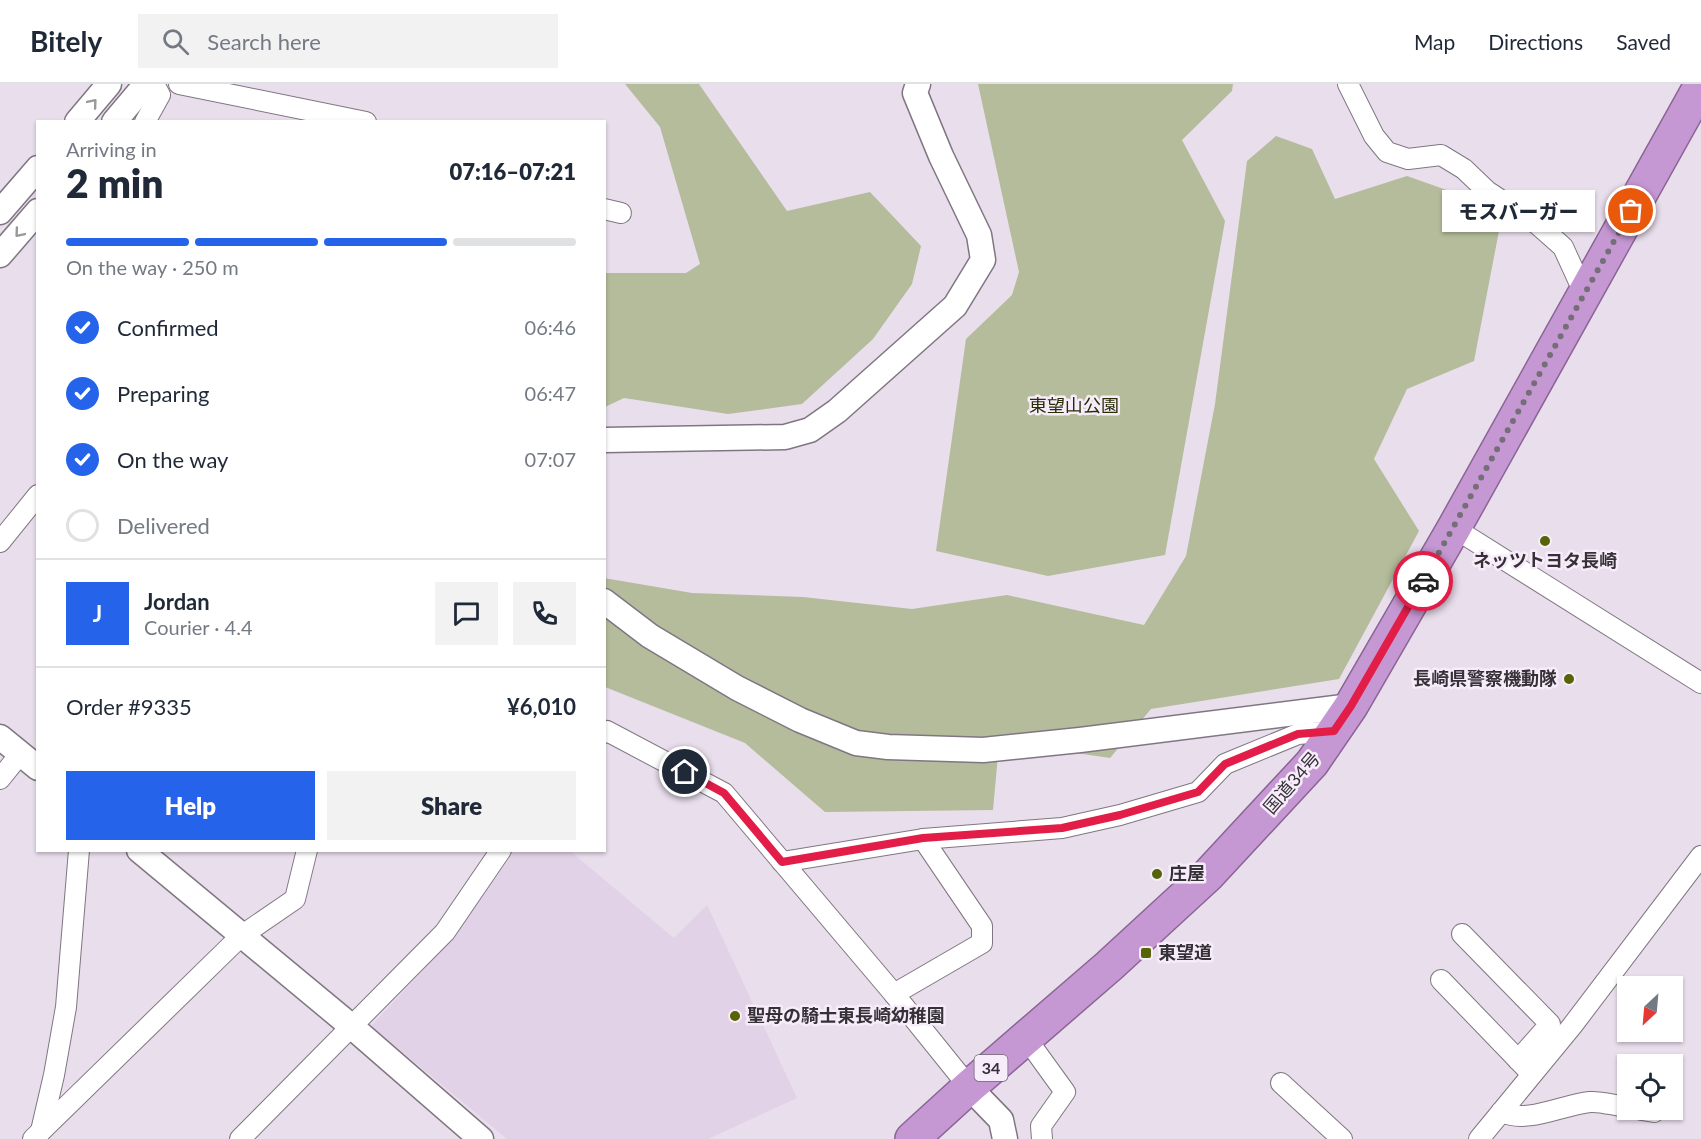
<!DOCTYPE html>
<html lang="en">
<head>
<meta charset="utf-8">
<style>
	:root { --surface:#fff; --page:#f2f2f3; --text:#1f2937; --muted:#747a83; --line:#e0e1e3; --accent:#2563eb }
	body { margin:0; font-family:Lato,"Noto Sans JP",sans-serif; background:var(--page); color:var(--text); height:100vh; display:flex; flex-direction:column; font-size:22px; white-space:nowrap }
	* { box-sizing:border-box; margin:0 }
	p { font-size:20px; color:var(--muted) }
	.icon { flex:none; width:33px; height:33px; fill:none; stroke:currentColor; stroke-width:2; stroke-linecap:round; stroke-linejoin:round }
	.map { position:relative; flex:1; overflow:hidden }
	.details { position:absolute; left:36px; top:36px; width:570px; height:732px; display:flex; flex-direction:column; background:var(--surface); border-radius:0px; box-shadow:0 2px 4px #0004 }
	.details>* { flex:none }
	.needle { width:39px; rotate:206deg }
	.fabs { position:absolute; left:1617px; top:892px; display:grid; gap:12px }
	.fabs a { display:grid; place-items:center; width:66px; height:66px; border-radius:0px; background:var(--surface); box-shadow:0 2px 4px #0004; font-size:30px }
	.pin { position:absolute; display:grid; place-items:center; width:51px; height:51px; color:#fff; margin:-26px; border:3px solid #fff; border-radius:50%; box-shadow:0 2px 6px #0007 }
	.courier { position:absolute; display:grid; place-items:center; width:60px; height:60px; margin:-30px; border:4px solid #e11d48; border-radius:50%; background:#fff; color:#222; box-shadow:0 2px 8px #0007 }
	.bubble { position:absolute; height:42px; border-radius:0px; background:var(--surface); box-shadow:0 2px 4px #0004; font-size:20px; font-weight:800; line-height:42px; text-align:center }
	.overview em { font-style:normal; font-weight:800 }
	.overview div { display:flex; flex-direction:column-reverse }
	.overview { display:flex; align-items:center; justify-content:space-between; height:102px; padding:0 30px }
	h1 { font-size:39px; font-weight:800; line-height:45px }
	.bar { display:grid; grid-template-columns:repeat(4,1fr); gap:9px 6px; align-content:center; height:72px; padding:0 30px }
	.bar i { height:8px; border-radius:4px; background:var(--line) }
	.bar .active { background:var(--accent) }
	.bar p { grid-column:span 4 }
	.line { display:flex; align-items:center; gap:15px; padding:0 30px; border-top:2px solid var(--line) }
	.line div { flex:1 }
	.round { display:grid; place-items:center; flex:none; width:63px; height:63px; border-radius:0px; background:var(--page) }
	ol { padding:0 30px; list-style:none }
	li { display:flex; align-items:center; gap:18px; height:66px }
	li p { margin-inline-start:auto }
	li .icon { padding:6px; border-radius:50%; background:var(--accent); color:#fff; stroke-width:4 }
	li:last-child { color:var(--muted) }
	li i { width:33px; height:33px; border:3px solid var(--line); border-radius:50% }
	.cta { display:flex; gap:12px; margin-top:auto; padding:12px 30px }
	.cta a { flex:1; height:69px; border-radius:0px; background:var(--accent); color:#fff; font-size:24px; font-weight:800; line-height:69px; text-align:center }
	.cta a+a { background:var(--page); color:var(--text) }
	header { display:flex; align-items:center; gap:36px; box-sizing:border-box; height:84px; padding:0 30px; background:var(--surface); border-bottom:2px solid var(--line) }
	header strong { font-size:28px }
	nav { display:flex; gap:33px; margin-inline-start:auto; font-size:21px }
	.search { width:420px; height:54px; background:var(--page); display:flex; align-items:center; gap:15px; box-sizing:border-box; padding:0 21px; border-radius:0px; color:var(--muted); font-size:22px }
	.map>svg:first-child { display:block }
	.built { fill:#e2d2e7 }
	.green { fill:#b4bc9b }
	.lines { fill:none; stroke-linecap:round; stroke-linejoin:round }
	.minor-casing { stroke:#807682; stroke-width:22 }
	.tertiary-casing { stroke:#807682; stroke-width:27 }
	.trunk-casing { stroke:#8a6495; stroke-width:36 }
	.minor { stroke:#fff; stroke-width:20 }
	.tertiary { stroke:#fff; stroke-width:24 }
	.trunk { stroke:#c698d3; stroke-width:33 }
	.oneway { stroke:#9a989a }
	.done { stroke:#746e76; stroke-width:6; stroke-dasharray:0 10.8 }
	.route { stroke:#e11d48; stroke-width:8 }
	.poi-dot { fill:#566306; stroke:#f7ecfa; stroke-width:2 }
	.labels { text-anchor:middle; stroke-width:5; stroke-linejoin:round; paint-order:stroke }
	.shield { fill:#f7ecfa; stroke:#6f6971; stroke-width:1.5 }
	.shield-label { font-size:16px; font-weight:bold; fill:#353136 }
	.park-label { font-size:18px; fill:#272e04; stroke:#f7ecfa }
	.poi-label { font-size:18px; font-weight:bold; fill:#353136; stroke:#f7ecfa; text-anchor:start }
	.street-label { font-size:18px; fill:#353136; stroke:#f7ecfa }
</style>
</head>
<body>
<header>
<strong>Bitely</strong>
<div class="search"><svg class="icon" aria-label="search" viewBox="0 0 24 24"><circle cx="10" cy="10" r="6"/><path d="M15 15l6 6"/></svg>Search here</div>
<nav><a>Map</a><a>Directions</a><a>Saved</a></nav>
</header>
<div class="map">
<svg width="1701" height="1055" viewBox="0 0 1701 1055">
	<rect width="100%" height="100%" fill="#e9deec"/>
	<path class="built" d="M 514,767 L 570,767 L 674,854 L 707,821 L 797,1014 L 708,1055 L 507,1055 L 371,942 L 452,855 Z"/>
	<g class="green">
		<path d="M 625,0 L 699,0 L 787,127 L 870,108 L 921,162 L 912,200 L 873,255 L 802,320 L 728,330 L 624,314 L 605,323 L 605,189 L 686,189 L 700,180 L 660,43 Z"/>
		<path d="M 978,0 L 1233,0 L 1232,7 L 1182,56 L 1225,137 L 1165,471 L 1048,492 L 936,467 L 966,255 L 1012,211 L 1019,188 Z"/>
		<path d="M 1276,52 L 1312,65 L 1335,115 L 1407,92 L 1503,126 L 1474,277 L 1407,305 L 1374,375 L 1419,447 L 1339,595 L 1151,625 L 1110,674 L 1035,663 L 998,671 L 993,726 L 825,728 L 745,659 L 605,603 L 604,494 L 692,509 L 803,513 L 912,525 L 1007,511 L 1144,541 L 1186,472 L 1215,320 L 1247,77 Z"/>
	</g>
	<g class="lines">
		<g class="minor-casing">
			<g id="minor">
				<path d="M 179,0 L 366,38"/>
				<path d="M 1348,0 L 1374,52 L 1387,68 L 1408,75 L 1441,71 L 1464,85 L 1487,107 L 1537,140 L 1563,163 L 1585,211"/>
				<path d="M 145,38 L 160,11 L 154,0"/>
				<path d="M 604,125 L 621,129"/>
				<path d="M 1454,444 L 1701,599"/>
				<path d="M 0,458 L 38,411"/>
				<path d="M 604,649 L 607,647 L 724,709 L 894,910 L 969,1003"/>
				<path d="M 0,695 L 20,670"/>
				<path d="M 782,778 L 923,755 L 1062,744 L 1120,731 L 1198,708 L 1225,680 L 1298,650 L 1334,647"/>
				<path d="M 1462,850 L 1550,940 L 1518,976"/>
				<path d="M 1441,896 L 1526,984"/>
				<path d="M 894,910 L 982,859 L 982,842 L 923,755"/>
				<path d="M 1026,954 L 1065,1008 L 1041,1042 L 1042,1055"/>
				<path d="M 1281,999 L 1342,1055"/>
				<path d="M 1642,1026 L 1654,1028"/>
				<path d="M 1501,1028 C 1529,1040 1561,1021 1590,1018 C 1601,1017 1616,1022 1628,1023"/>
				<path d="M 41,1047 L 54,991 L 66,923 L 79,766"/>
				<path d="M 33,1055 L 241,852 L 295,815 L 307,766"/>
				<path d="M 240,1055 L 445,848 L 501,766"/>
				<path d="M 1479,1055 L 1572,942 L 1701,772"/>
			</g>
		</g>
		<g class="tertiary-casing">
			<g id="tertiary">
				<path d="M 77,38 L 109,0"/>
				<path d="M 114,38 L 146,0"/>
				<path d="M 0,128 L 38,84"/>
				<path d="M 0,171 L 38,127"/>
				<path d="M 604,356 L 785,353 L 810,346 L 837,327 L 955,222 L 983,176 L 979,151 L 941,72 L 915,9 L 918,0"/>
				<path d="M 604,517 L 650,552 L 737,604 L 800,636 L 856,659 L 888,663 L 983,666 L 1080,656 L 1351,622"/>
				<path d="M 0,653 L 38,684"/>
				<path d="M 139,766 L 351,942 L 481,1055"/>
				<path d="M 969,1003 L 1001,1036 L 1005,1055"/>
			</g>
		</g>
		<g class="trunk-casing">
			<path id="trunk" d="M 912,1055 L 969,1003 L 1109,882 L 1208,791 L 1312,679 L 1351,622 L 1454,444 L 1701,1"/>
		</g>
		<use href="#minor" class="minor"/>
		<use href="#tertiary" class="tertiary"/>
		<use href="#trunk" class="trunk"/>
	</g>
	<defs><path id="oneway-chevron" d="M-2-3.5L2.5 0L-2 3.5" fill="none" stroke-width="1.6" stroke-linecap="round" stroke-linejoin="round" transform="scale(1.5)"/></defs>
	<g class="oneway">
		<use href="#oneway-chevron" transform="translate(93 19) rotate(-50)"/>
		<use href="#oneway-chevron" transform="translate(19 149) rotate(130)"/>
	</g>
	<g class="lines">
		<path class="done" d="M 1423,497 L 1631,127"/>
		<path class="route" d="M 685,688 L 724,709 L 782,778 L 923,754 L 1062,744 L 1120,731 L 1198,708 L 1225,680 L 1298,650 L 1334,647 L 1351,622 L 1423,497"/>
	</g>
	<g class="poi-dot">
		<circle cx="1545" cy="457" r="6"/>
		<circle cx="1569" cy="595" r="6"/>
		<circle cx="1157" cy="790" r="6"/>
		<rect x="1140" y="863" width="12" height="12" rx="3"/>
		<circle cx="735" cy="932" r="6"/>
	</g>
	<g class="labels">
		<rect class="shield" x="974.5" y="971" width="33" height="26" rx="4.5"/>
		<g class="shield-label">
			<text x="991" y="990">34</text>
		</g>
		<g class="park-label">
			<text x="1074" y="328">東望山公園</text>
		</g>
		<g class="poi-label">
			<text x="1545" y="483" text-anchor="middle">ネッツトヨタ長崎</text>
			<text x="1557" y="601" text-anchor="end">長崎県警察機動隊</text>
			<text x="1169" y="796">庄屋</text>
			<text x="1158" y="875">東望道</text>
			<text x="747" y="938">聖母の騎士東長崎幼稚園</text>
		</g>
		<g class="street-label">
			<text transform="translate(1292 699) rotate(-49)" y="6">国道34号</text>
		</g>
	</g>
</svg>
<div class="fabs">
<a><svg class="needle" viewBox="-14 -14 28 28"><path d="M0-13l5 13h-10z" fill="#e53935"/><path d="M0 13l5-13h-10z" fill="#747a83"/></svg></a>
<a><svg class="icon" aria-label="locate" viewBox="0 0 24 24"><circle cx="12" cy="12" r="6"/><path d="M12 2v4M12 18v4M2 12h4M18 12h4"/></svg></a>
</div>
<div class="pin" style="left:1631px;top:127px;background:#ea580c"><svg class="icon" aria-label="bag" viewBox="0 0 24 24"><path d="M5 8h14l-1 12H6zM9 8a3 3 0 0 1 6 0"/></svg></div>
<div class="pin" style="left:685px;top:688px;background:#1f2937"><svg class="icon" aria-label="home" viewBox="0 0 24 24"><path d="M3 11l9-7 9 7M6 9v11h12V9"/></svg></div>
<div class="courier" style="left:1423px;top:497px"><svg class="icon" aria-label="car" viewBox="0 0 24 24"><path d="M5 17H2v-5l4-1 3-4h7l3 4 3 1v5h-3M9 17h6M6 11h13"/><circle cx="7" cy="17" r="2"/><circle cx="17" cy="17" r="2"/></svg></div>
<div class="bubble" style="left:1442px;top:106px;width:153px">モスバーガー</div>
<section class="details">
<div class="overview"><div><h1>2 min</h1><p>Arriving in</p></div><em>07:16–07:21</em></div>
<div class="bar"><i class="active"></i><i class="active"></i><i class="active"></i><i></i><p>On the way · 250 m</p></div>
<ol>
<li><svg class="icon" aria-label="check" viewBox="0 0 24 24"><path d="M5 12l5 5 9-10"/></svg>Confirmed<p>06:46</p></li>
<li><svg class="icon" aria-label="check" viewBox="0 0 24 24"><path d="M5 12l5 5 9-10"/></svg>Preparing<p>06:47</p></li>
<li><svg class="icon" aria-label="check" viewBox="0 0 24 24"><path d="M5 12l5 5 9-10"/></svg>On the way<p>07:07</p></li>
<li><i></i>Delivered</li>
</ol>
<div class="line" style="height:108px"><b class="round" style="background:var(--accent);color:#fff">J</b><div><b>Jordan</b><p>Courier · 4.4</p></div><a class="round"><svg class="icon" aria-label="chat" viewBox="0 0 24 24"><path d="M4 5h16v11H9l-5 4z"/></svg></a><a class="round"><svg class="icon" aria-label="phone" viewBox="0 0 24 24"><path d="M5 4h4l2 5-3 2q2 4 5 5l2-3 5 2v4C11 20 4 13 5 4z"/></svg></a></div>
<div class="line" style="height:78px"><div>Order #9335</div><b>¥6,010</b></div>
<div class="cta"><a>Help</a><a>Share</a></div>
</section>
</div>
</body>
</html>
